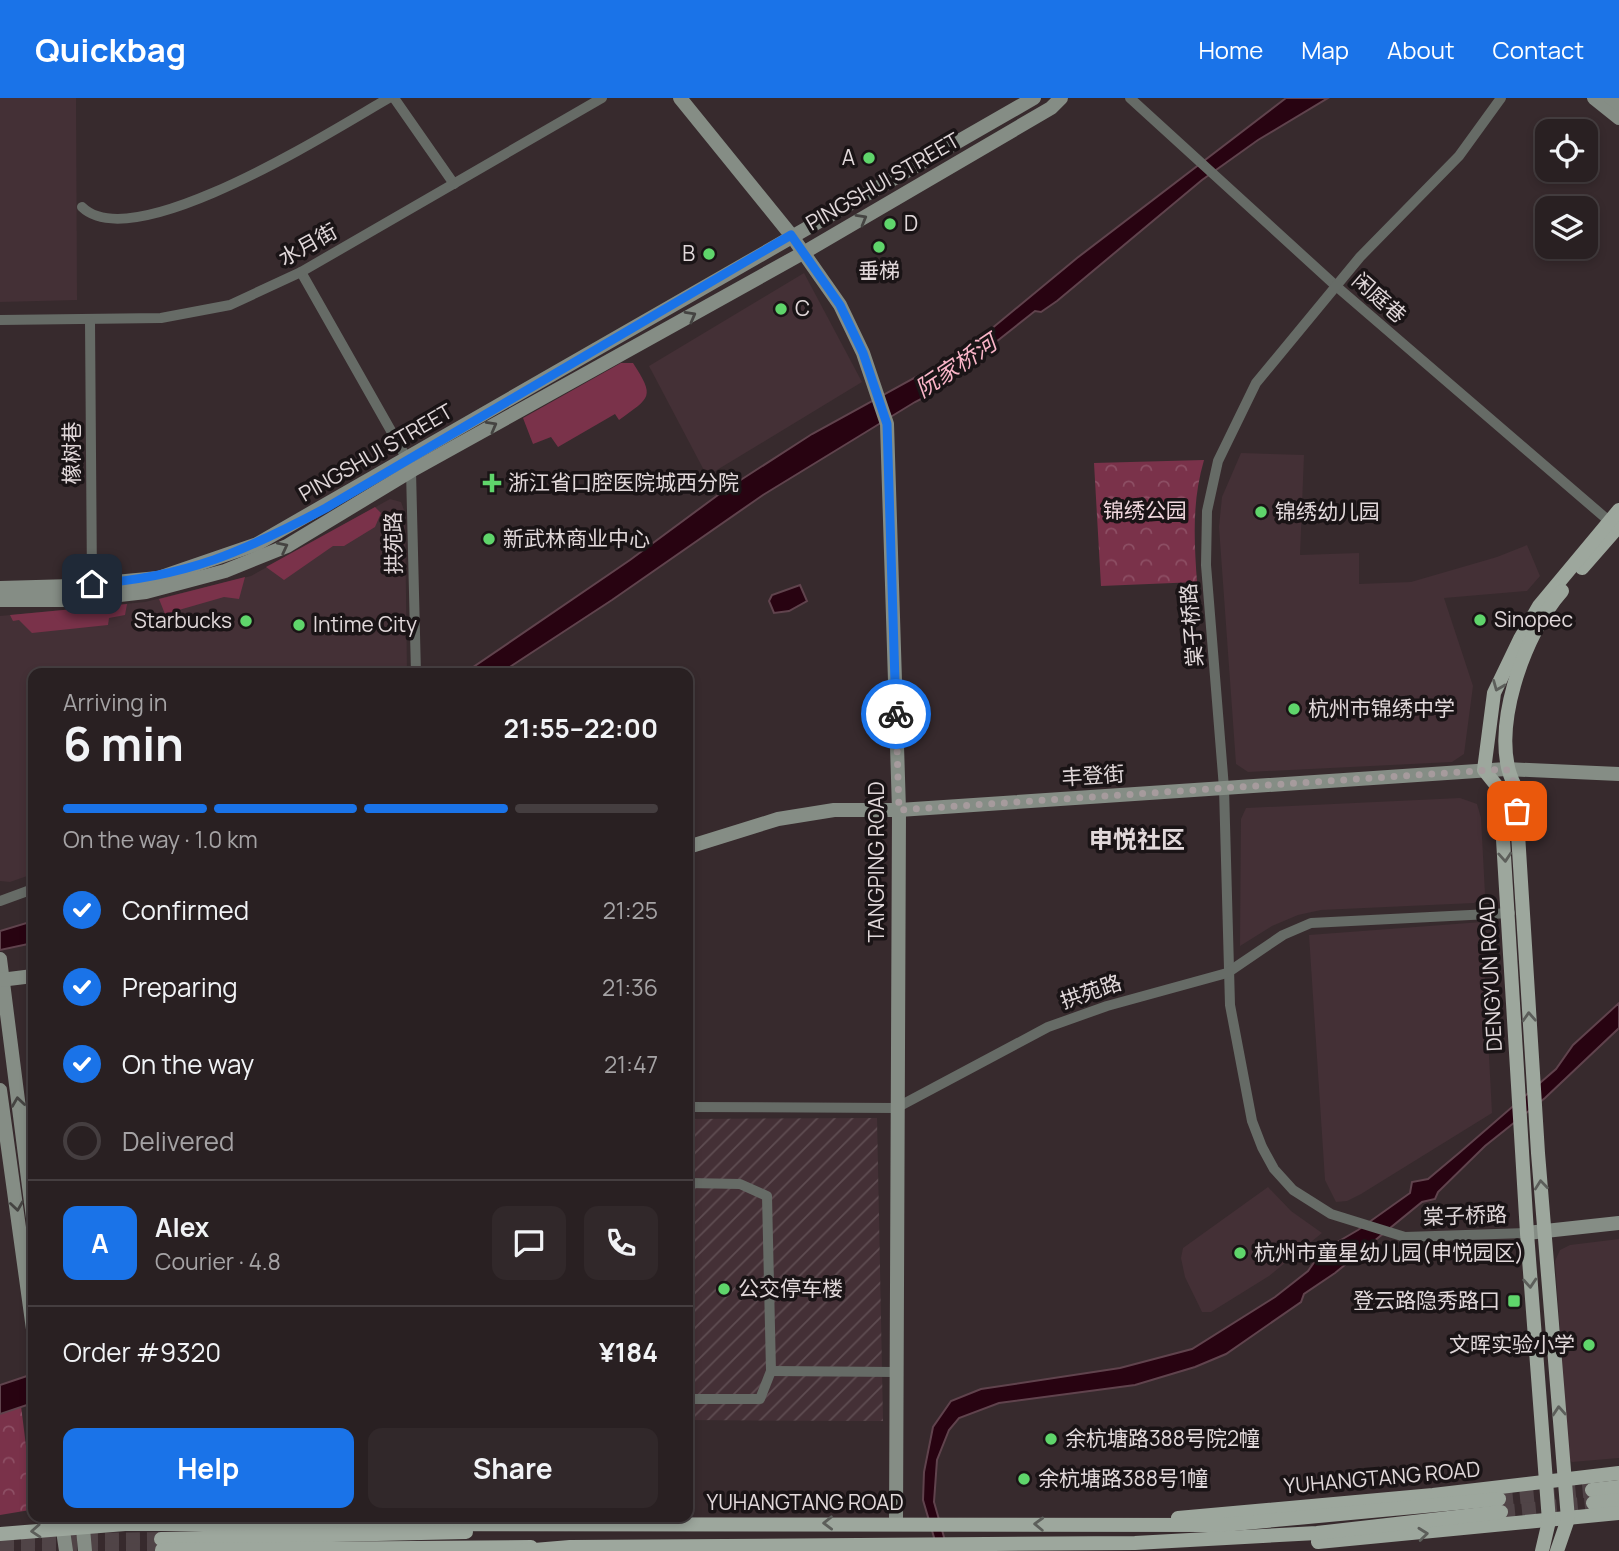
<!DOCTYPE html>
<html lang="en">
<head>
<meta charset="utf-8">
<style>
	:root { --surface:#292022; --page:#31282a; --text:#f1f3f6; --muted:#a5a3a5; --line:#453e40; --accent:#1a73e8 }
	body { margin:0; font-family:Manrope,"Noto Sans SC",sans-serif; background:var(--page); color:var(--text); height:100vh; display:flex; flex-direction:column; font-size:26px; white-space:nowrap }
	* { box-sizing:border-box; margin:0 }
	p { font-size:23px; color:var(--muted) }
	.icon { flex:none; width:38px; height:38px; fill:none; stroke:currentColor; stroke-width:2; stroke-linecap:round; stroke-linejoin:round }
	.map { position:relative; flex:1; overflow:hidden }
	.side { position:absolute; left:28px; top:570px; width:665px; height:854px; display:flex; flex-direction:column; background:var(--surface); border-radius:14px; box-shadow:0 4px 10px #0003,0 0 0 2px var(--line) }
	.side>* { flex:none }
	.controls { position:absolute; left:1535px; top:21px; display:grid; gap:14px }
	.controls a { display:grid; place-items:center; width:63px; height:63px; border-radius:14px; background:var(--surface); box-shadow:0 4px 10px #0003,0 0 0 2px var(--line); font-size:35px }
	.pin { position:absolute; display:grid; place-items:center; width:60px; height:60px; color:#fff; margin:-30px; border-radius:14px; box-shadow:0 4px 10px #0006 }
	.courier { position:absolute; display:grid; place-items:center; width:70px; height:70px; margin:-35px; border:5px solid #1a73e8; border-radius:50%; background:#fff; color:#222; box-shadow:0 2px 9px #0007 }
	.summary em { font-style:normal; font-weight:700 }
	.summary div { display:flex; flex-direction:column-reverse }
	.summary { display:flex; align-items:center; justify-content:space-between; height:119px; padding:0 35px }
	h1 { font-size:46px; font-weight:700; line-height:52px }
	.bar { display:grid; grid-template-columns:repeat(4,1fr); gap:10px 7px; align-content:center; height:84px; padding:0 35px }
	.bar i { height:9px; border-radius:5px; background:var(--line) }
	.bar .active { background:var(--accent) }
	.bar p { grid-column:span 4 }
	.line { display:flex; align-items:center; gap:18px; padding:0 35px; border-top:2px solid var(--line) }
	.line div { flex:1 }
	.round { display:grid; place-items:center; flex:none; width:74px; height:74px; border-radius:14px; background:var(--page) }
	ol { padding:0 35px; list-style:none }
	li { display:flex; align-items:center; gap:21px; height:77px }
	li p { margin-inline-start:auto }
	li .icon { padding:7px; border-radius:50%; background:var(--accent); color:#fff; stroke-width:4 }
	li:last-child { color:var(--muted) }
	li i { width:38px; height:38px; border:4px solid var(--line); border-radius:50% }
	.primary-button { display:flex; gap:14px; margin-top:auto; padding:14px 35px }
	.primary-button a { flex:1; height:80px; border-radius:14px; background:var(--accent); color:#fff; font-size:28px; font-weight:700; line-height:80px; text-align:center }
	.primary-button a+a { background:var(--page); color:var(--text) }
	header { display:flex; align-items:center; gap:42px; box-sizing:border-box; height:98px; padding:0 35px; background:var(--accent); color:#fff }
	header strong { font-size:33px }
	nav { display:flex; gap:38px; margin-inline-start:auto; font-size:24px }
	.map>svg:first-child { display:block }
	.built { fill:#443036 }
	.industrial { fill:url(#industrial-furrows) }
	.green { fill:#7a324a }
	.park { fill:url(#park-crowns) }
	.water { fill:#280311; stroke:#60434d; stroke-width:2 }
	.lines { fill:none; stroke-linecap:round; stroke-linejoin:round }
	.primary-tunnel { stroke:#504447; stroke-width:14; stroke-dasharray:14 7; stroke-linecap:butt }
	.street { stroke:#666b66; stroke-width:10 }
	.secondary { stroke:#858d85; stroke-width:14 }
	.primary { stroke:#9da79d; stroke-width:14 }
	.oneway { stroke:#454442 }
	.oneway2 { stroke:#5c5e5a }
	.done { stroke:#a69b9d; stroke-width:7; stroke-dasharray:0 12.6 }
	.route { stroke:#1a73e8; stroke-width:9 }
	.poi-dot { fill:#5fd56b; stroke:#1a1416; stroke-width:2.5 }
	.labels { text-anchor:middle; stroke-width:7; stroke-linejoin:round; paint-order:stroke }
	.poi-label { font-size:21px; fill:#e1d8da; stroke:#1a1416; text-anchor:start }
	.street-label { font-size:21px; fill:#e1d8da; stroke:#1a1416 }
	.park-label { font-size:21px; fill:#efd7dd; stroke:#1a1416 }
	.water-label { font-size:23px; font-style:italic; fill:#fab5c8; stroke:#1a1416 }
	.quarter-label { font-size:24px; font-weight:bold; fill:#e1d8da; stroke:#1a1416 }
</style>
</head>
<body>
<header>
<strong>Quickbag</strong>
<nav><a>Home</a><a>Map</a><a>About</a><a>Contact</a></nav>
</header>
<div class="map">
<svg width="1619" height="1453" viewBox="0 0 1619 1453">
	<defs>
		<pattern id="industrial-furrows" width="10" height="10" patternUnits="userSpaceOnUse" patternTransform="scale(1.75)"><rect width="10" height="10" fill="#443036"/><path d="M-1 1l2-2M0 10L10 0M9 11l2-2" fill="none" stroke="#5f4d52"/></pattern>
		<pattern id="park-crowns" width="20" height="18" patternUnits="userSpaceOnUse" patternTransform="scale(1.75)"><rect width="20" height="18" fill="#7a324a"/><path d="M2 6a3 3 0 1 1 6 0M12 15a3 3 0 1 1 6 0" fill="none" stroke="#8d4f64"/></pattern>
	</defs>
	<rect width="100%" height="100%" fill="#372a2d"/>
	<g class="built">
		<path d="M 0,0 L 76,0 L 77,202 L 0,204 Z"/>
		<path d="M 804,175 L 862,284 L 707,378 L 649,268 Z"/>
		<path d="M 1241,355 L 1304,357 L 1300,457 L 1359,455 L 1359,486 L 1411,484 L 1497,459 L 1527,447 L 1540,478 L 1527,493 L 1444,500 L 1473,588 L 1464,656 L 1452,664 L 1248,674 L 1236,666 L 1219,429 L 1222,399 Z"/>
		<path d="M 390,401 L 401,404 L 405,415 L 407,576 L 33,576 L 33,776 L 10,784 L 0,783 L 0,518 L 145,504 L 251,478 Z"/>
		<path d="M 1460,700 L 1477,706 L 1481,720 L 1485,796 L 1474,805 L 1321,812 L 1298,817 L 1272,828 L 1240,848 L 1241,721 L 1246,710 Z"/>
		<path d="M 1482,824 L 1492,1015 L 1361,1096 L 1347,1103 L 1336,1104 L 1325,1082 L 1309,837 Z"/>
		<path d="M 1268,1089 L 1291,1113 L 1322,1135 L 1269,1178 L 1211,1214 L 1202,1214 L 1185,1179 L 1181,1160 L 1183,1150 Z"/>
		<path d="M 1619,1141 L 1619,1360 L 1572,1364 L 1565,1357 L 1557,1263 L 1560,1231 L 1555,1163 L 1560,1152 L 1570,1147 Z"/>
	</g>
	<path class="industrial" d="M 877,1020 L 883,1323 L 688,1322 L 688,1021 Z"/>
	<g class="green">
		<path d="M 621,265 L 633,265 C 655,299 651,299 619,322 L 615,316 L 558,349 L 551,339 L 533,346 L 523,320 Z"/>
		<path d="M 375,409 L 381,415 L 375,429 L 344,448 L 333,448 L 284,482 L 266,469 Z"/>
		<path d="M 245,479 L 239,501 L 224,499 L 165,516 L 159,501 Z"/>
		<path d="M 127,506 L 125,517 L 109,520 L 108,527 L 32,535 L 19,522 L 13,523 L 10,517 Z"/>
	</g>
	<g class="park">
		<path d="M 1204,362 C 1192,403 1194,441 1197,484 L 1101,488 L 1094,365 Z"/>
		<path d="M 21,1308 L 33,1404 L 30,1412 L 0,1417 L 0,1316 Z"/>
	</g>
	<g class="water">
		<path d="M 1286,0 L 1328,0 L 1258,42 L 1202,82 L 1057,203 L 1041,214 L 1035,213 L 953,278 L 952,285 L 915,304 L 763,397 L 612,502 L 499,576 L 463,576 L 630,462 L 722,394 L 812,336 L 967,251 L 1077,160 Z"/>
		<path d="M 800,487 L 807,503 L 789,513 L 774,515 L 769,503 L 772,497 Z"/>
		<path d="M 33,823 L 33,845 L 0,852 L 0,833 Z"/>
		<path d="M 1619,905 L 1619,930 L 1545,1000 L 1485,1048 L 1438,1094 L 1435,1101 L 1422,1104 L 1335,1175 L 1304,1196 L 1301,1204 L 1226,1256 L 1195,1269 L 1135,1287 L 999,1305 L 959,1320 L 949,1332 L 937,1362 L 934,1404 L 948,1453 L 938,1453 L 923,1402 L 924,1374 L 933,1329 L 951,1303 L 981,1291 L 1120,1270 L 1192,1251 L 1275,1199 L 1308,1173 L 1322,1153 L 1358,1132 L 1410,1095 L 1412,1084 L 1428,1081 L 1459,1055 L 1556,971 L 1573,947 Z"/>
		<path d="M 33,1276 L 33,1305 L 0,1316 L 0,1287 Z"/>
	</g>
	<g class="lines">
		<g class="primary-tunnel">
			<path d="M 1499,1401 L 1592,1392"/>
			<path d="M 1501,1414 L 1593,1405"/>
			<path d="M 0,1443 L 161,1441"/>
			<path d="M 0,1453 L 162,1452"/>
		</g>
		<g class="street">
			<path d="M 394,0 L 454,86"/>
			<path d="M 1130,0 L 1336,188 L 1609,423"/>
			<path d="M 1501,0 L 1459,58 L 1360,159 L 1256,285 L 1218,363 L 1207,413 L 1206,467 L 1224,690 L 1230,907 L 1252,1023 L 1262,1049 L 1274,1071 L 1293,1092 L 1331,1116 L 1405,1139 L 1527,1135"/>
			<path d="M 82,109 C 134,160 336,30 389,0"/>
			<path d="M 301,174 L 407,361 L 411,373 L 416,576"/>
			<path d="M 0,222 L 161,220 L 230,207 L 301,174 L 602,0"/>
			<path d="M 90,223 L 92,486"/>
			<path d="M 0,803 L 33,791"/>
			<path d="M 688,1009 L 896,1010 L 1048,929 L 1107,908 L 1227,875 L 1283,837 L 1311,825 L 1510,815"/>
			<path d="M 688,1085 L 740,1086 L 767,1098 L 771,1273 L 760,1301 L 688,1301"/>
			<path d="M 771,1273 L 896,1274"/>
		</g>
		<g class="secondary">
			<path d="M 680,0 L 791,137 L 840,207 L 863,255 L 887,326 L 899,712 L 896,1425"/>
			<path d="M 1594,0 L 1619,20"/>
			<path d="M 1611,0 L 1619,6"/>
			<path d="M 0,490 L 72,488 L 158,480 L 257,446 L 1034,0"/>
			<path d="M 0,502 L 76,502 L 146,494 L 225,473 L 287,448 L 411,373 L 803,155 L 1051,10 L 1061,0"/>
			<path d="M 688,749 L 778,721 L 834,712 L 899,712 L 1506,671 L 1619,676"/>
			<path d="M 0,861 L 33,1120"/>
			<path d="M 0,882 L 33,878"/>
			<path d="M 0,992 L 33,1231"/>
			<path d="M 1527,1135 L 1619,1125"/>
			<path d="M 61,1419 L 66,1453"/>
			<path d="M 82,1419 L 85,1453"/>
		</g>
		<g class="primary">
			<path d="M 1582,470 L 1619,428"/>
			<path d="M 1592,1392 L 1619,1389"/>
			<path d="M 1593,1405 L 1619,1402"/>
			<path d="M 1178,1420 L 1433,1397 L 1619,1375"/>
			<path d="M 0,1436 L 125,1426 L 1223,1427 L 1499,1401"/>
			<path d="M 161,1441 L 466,1434"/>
			<path d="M 1318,1444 L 1619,1415"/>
			<path d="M 162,1452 L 531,1449"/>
			<path d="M 522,1453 L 570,1449 L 1135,1445 L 1317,1435 L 1501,1414"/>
			<path d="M 1542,1453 L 1549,1423 L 1527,1135 L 1500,692 L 1484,672 L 1494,595 L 1520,541 L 1539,508 L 1619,412"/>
			<path d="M 1557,1453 L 1568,1421 L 1538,1055 L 1515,688 C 1487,637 1525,534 1562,493"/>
		</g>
	</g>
	<defs><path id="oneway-chevron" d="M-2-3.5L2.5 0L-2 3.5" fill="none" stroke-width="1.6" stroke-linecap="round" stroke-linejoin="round" transform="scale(1.75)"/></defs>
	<g class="oneway">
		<use href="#oneway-chevron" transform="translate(862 121) rotate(-30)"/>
		<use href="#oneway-chevron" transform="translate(691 218) rotate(-29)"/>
		<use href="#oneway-chevron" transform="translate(492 328) rotate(-29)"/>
		<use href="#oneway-chevron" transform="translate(283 449) rotate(-27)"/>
		<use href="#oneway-chevron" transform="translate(18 1004) rotate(-98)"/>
		<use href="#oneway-chevron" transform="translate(17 1108) rotate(82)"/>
	</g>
	<g class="oneway2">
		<use href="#oneway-chevron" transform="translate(1498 588) rotate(112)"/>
		<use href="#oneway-chevron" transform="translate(1505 759) rotate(86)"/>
		<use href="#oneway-chevron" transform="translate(1529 919) rotate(-93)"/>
		<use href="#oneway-chevron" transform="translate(1541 1087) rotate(-96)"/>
		<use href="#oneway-chevron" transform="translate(1530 1185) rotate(86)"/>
		<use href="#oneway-chevron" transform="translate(1559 1313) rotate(-94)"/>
		<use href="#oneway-chevron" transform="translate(828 1425) rotate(179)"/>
		<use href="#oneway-chevron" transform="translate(1039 1426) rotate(-178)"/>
		<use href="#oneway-chevron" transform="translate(36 1433) rotate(176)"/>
		<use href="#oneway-chevron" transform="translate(1423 1436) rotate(-6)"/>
	</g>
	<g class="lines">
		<path class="done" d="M 896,616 L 899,712 L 1506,671 L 1516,688 L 1517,713"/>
		<path class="route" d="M 92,486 C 187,479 243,454 326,410 L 791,137 L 840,207 L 863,255 L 887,326 L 896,616"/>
	</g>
	<g class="poi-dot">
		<circle cx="869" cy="60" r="7"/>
		<circle cx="890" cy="126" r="7"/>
		<circle cx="879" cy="149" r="7"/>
		<circle cx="709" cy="156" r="7"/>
		<circle cx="781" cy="211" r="7"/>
		<path d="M488.5 374.5h7v7h7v7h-7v7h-7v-7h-7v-7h7z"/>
		<circle cx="1261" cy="414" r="7"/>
		<circle cx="489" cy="441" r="7"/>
		<circle cx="1480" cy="522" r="7"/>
		<circle cx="246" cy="523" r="7"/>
		<circle cx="299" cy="527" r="7"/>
		<circle cx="1294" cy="611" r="7"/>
		<circle cx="1240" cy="1155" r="7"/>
		<circle cx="724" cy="1191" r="7"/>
		<rect x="1507" y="1196" width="14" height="14" rx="3.5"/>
		<circle cx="1589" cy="1247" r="7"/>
		<circle cx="1051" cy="1341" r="7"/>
		<circle cx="1024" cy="1381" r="7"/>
	</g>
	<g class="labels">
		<g class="poi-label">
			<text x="855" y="67" text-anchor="end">A</text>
			<text x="904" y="133">D</text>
			<text x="695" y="163" text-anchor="end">B</text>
			<text x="879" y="180" text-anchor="middle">垂梯</text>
			<text x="795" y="218">C</text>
			<text x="508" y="392">浙江省口腔医院城西分院</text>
			<text x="1275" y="421">锦绣幼儿园</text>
			<text x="503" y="448">新武林商业中心</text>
			<text x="1494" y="529">Sinopec</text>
			<text x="232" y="530" text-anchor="end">Starbucks</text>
			<text x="313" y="534">Intime City</text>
			<text x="1308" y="618">杭州市锦绣中学</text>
			<text x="1254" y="1162">杭州市童星幼儿园(申悦园区)</text>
			<text x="738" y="1198">公交停车楼</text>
			<text x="1500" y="1210" text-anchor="end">登云路隐秀路口</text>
			<text x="1575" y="1254" text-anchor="end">文晖实验小学</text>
			<text x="1065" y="1348">余杭塘路388号院2幢</text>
			<text x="1038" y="1388">余杭塘路388号1幢</text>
		</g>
		<g class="street-label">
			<text transform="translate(883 84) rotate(-30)" y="7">PINGSHUI STREET</text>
			<text transform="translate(308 147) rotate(-29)" y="7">水月街</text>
			<text transform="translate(1379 200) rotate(41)" y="7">闲庭巷</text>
			<text transform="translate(72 355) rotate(-90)" y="7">橡树巷</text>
			<text transform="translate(376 355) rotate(-30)" y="7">PINGSHUI STREET</text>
			<text transform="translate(394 445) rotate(-91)" y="7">拱苑路</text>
			<text transform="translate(1192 527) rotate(-95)" y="7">棠子桥路</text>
			<text transform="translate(1093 678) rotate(-4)" y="7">丰登街</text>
			<text transform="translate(877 764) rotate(-90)" y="7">TANGPING ROAD</text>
			<text transform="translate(1491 876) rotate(-93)" y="7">DENGYUN ROAD</text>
			<text transform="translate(1091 894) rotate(-19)" y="7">拱苑路</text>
			<text transform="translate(1465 1118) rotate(-2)" y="7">棠子桥路</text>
			<text transform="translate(1382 1380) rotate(-5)" y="7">YUHANGTANG ROAD</text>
			<text x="805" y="1412">YUHANGTANG ROAD</text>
		</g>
		<g class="park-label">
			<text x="1145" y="420">锦绣公园</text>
		</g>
		<g class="water-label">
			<text transform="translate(956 268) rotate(-34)" y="8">阮家桥河</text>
		</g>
		<g class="quarter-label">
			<text x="1137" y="750">申悦社区</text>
		</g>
	</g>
</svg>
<div class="controls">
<a><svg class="icon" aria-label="locate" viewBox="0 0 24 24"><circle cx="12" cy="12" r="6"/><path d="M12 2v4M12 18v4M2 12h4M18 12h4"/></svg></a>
<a><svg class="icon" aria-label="layers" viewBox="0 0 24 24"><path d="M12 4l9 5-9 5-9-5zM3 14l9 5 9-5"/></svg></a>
</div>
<div class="pin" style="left:1517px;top:713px;background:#ea580c"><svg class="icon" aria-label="bag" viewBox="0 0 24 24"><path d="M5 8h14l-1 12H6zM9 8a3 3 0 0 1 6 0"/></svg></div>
<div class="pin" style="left:92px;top:486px;background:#1f2937"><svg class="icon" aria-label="home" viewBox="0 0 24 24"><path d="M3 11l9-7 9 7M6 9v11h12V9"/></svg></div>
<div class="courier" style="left:896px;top:616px"><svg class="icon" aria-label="bike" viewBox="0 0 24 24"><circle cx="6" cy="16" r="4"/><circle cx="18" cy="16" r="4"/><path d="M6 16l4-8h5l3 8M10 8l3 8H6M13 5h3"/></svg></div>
<section class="side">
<div class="summary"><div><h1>6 min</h1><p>Arriving in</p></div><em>21:55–22:00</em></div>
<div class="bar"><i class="active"></i><i class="active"></i><i class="active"></i><i></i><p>On the way · 1.0 km</p></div>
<ol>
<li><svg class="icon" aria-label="check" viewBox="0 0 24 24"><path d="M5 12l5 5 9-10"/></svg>Confirmed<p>21:25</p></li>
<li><svg class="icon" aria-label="check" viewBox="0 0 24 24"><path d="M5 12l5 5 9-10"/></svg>Preparing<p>21:36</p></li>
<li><svg class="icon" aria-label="check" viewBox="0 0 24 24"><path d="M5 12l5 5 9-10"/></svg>On the way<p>21:47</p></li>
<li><i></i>Delivered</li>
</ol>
<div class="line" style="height:126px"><b class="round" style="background:var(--accent);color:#fff">A</b><div><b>Alex</b><p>Courier · 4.8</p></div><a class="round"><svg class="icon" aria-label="chat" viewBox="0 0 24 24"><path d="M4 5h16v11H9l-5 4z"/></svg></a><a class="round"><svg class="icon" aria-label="phone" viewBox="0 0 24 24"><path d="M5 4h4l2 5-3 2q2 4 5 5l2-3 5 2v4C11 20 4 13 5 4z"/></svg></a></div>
<div class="line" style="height:91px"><div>Order #9320</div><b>¥184</b></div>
<div class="primary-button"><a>Help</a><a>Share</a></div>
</section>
</div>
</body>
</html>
